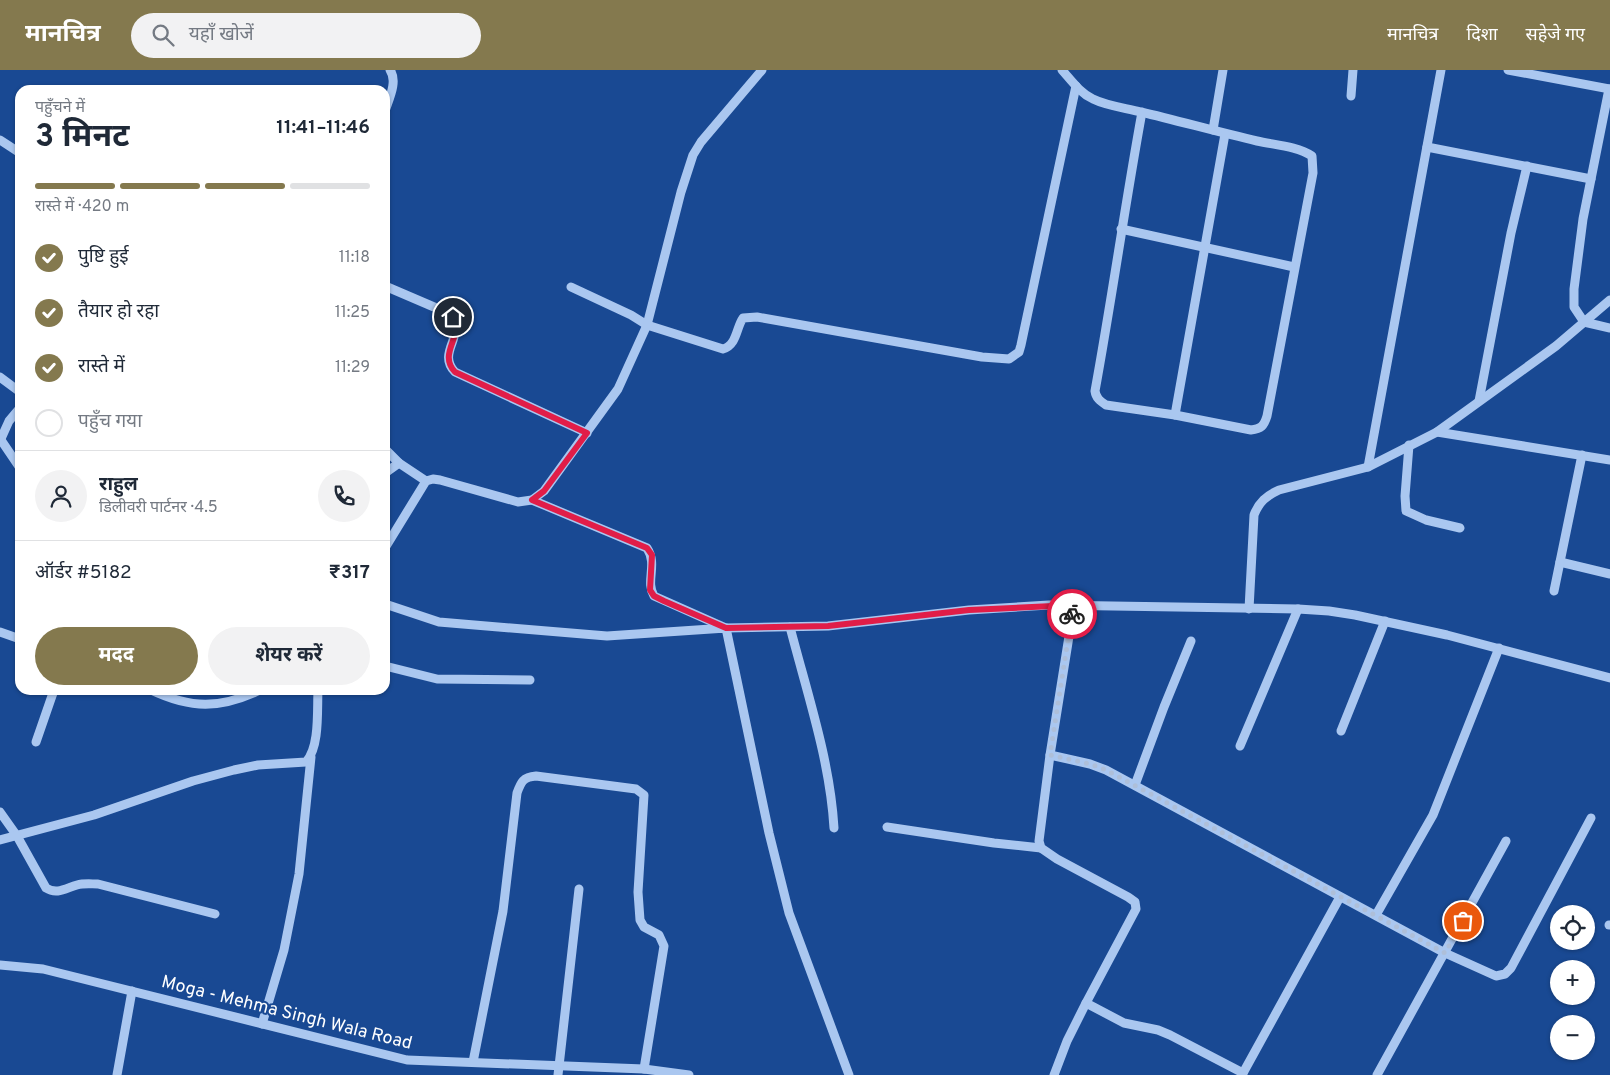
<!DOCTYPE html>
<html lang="hi">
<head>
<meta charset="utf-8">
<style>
	:root { --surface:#fff; --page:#f2f2f3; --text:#1f2937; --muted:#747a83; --line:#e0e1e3; --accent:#84794e }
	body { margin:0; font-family:Overpass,"Noto Sans Devanagari",sans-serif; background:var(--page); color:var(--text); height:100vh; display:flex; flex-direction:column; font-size:19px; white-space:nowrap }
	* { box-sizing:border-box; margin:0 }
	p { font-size:16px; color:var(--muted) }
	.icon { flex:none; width:28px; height:28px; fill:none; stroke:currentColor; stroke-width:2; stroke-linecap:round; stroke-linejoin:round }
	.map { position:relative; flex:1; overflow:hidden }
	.details { position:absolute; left:15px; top:15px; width:375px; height:610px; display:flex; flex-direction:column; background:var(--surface); border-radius:15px; box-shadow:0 1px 4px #0004 }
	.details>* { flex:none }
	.controls { position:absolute; left:1550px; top:835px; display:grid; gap:10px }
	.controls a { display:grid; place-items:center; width:45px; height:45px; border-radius:50%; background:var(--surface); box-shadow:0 1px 4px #0004; font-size:25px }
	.pin { position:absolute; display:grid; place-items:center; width:42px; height:42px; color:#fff; margin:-21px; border:2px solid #fff; border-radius:50%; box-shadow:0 1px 5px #0007 }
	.courier { position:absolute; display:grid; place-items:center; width:50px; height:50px; margin:-25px; border:4px solid #e11d48; border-radius:50%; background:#fff; color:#222; box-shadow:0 1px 6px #0007 }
	.summary em { font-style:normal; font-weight:700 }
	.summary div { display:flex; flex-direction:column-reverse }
	.summary { display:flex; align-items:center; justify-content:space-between; height:85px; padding:0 20px }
	h1 { font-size:32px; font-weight:700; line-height:38px }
	.bar { display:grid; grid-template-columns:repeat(4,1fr); gap:8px 5px; align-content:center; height:60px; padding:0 20px }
	.bar i { height:6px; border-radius:4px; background:var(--line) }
	.bar .selected { background:var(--accent) }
	.bar p { grid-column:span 4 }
	.line { display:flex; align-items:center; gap:12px; padding:0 20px; border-top:1px solid var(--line) }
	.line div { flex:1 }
	.round { display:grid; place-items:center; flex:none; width:52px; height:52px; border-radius:26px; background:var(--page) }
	ol { padding:0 20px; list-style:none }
	li { display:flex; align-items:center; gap:15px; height:55px }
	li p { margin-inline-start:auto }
	li .icon { padding:5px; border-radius:50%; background:var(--accent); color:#fff; stroke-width:4 }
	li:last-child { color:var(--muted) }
	li i { width:28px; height:28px; border:2px solid var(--line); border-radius:50% }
	.primary-button { display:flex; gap:10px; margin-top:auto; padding:10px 20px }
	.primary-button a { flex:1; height:58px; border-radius:30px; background:var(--accent); color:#fff; font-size:20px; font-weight:700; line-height:58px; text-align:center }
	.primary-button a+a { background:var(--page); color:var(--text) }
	header { display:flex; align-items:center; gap:30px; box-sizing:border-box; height:70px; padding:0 25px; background:var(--accent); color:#fff }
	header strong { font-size:24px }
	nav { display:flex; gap:28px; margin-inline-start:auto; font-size:18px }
	.search { width:350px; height:45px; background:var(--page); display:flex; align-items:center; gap:12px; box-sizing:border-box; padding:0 18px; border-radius:28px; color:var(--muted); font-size:19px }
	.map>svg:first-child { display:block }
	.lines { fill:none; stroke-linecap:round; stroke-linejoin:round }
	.minor { stroke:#aac7f0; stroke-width:9 }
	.done { stroke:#aebfd9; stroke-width:5; stroke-dasharray:0 9 }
	.route { stroke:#e11d48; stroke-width:6 }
	.labels { text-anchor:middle; stroke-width:4; stroke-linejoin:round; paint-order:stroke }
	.street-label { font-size:18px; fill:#fff; stroke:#194993 }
</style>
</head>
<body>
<header>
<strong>मानचित्र</strong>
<div class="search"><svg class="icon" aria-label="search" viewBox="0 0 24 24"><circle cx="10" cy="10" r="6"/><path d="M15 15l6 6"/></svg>यहाँ खोजें</div>
<nav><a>मानचित्र</a><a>दिशा</a><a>सहेजे गए</a></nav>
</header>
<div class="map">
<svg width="1610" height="1005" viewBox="0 0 1610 1005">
	<rect width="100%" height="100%" fill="#194993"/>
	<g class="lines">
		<g class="minor">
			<path d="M 1062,0 C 1071,10 1080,23 1093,29 C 1107,36 1126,38 1141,42 C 1179,51 1218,62 1257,71 C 1274,75 1297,76 1312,86 L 1313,103 L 1267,346 C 1264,356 1261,359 1251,360 L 1175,345 L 1106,335 C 1100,331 1096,328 1095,321 C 1112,228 1125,135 1142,42"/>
			<path d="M 1508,0 L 1610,19"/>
			<path d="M 1609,19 L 1583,149 L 1574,219 L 1574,237 L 1584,252 L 1610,258"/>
			<path d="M 1351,26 L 1353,0"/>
			<path d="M 385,41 C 389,29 398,11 390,0"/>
			<path d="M 1213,60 L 1223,0"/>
			<path d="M 0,70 L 20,83"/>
			<path d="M 1427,77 L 1591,109"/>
			<path d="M 1121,159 L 1294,197"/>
			<path d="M 385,216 L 448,243 C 470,264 435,281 455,302 L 587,363"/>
			<path d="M 571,217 L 631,245 L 647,255 L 723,279 C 737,275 736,258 743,248 L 757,247 L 982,287 L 1009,289 L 1019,282 L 1021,275 L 1076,16"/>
			<path d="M 0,307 L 20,322"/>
			<path d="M 1479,331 L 1511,163 L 1527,96"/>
			<path d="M 1175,345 L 1225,64"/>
			<path d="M 1437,362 L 1610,390"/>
			<path d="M 1,370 L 20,398"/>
			<path d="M 0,371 L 9,351 L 20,338"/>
			<path d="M 1409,375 L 1405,426 L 1406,441 L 1426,450 L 1460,458"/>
			<path d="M 385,379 L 399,393 L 426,411"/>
			<path d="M 1368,397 L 1441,0"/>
			<path d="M 385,403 L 399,393"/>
			<path d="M 532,430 L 647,478 C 658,495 645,511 654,526 L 726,558 L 828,556 L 969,540 L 1049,535 L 1298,539 L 1329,541 L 1355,545 L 1447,565 L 1610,608"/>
			<path d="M 385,478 L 426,411 L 433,409 L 440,410 L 518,432 L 532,430 L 544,421 L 618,319 L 647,255 L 681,122 L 693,85 L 701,72 L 762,0"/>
			<path d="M 1560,492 L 1610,504"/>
			<path d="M 1554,521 L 1582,385"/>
			<path d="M 385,534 L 439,552 L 607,566 L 726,558 L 769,763 L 789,843 L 849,1005"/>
			<path d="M 1249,539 L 1254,445 C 1259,432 1266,426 1279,420 L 1368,397 L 1437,362 L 1556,276 L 1610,230"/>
			<path d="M 790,557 C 807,623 830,690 834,758"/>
			<path d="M 0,562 L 20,569"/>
			<path d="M 385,596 L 437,609 L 530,610"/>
			<path d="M 151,620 C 191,639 220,639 260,620"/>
			<path d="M 1341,661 L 1385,551"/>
			<path d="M 36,672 L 54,620"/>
			<path d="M 1240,676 L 1298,539"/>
			<path d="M 1050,685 L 1090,694 L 1106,700 L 1445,883 L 1496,906 L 1505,904 L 1511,898 L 1591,748"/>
			<path d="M 1135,715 L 1164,637 L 1191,571"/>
			<path d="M 0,742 L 17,766 L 46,818 C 57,825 66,818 77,815 C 84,813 91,814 98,814 L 215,844"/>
			<path d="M 887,757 L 994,773 L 1041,778"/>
			<path d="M 0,770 L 94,745 L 193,711 L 234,700 L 258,695 L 306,692 C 320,677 317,640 318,620"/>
			<path d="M 1376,845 L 1433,745 L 1499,578"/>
			<path d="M 1609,855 L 1610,855"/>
			<path d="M 0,895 L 43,899 L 407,990 L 644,999 L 689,1005"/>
			<path d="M 1086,933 L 1124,953 L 1158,960 L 1170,965 L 1243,1003"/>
			<path d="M 262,954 L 284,880 L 299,804 L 311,687"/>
			<path d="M 473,992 L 503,841 L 517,723 C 521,712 523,707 536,706 L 636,719 L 644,725 L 638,822 L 640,850 L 644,857 L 659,865 L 664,876 L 644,999"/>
			<path d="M 117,1005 L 132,921"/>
			<path d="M 558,1005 L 579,819"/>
			<path d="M 1054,1005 L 1067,971 L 1086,933 L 1136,839 L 1135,832 L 1128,827 L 1057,789 L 1041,778 L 1039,771 L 1050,685 L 1074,535"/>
			<path d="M 1242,1005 L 1340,827"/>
			<path d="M 1377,1005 L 1506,771"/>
		</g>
	</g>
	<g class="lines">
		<path class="done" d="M 1072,544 L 1050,685 L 1090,694 L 1106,700 L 1445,883 L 1463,851"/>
		<path class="route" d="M 453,247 C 465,265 437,283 455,302 L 587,363 L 544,421 L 532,430 L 647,478 L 652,485 L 650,520 L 654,526 L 664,531 L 726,558 L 828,556 L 969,540 L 1074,535 L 1072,544"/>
	</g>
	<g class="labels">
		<g class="street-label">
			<text transform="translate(287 942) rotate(14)" y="6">Moga - Mehma Singh Wala Road</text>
		</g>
	</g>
</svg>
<div class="controls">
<a><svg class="icon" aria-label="locate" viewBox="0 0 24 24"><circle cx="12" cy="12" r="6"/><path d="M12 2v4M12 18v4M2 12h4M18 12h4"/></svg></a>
<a>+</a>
<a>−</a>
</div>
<div class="pin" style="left:1463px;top:851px;background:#ea580c"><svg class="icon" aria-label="bag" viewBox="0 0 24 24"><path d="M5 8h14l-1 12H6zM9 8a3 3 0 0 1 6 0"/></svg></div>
<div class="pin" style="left:453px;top:247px;background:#1f2937"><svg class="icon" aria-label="home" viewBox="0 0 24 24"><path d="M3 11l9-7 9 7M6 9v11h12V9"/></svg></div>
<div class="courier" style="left:1072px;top:544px"><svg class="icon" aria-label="bike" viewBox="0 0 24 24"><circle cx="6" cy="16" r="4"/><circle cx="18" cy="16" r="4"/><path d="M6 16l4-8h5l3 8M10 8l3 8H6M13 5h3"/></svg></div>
<section class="details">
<div class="summary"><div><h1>3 मिनट</h1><p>पहुँचने में</p></div><em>11:41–11:46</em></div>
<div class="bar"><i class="selected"></i><i class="selected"></i><i class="selected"></i><i></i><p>रास्ते में · 420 m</p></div>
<ol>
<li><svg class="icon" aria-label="check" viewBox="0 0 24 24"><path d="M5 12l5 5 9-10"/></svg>पुष्टि हुई<p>11:18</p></li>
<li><svg class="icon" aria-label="check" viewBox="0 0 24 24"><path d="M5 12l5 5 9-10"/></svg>तैयार हो रहा<p>11:25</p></li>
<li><svg class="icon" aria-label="check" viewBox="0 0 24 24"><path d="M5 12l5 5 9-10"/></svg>रास्ते में<p>11:29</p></li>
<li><i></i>पहुँच गया</li>
</ol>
<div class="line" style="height:90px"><a class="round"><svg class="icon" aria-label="person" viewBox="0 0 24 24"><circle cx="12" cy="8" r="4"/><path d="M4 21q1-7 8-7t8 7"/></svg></a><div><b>राहुल</b><p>डिलीवरी पार्टनर · 4.5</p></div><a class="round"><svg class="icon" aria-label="phone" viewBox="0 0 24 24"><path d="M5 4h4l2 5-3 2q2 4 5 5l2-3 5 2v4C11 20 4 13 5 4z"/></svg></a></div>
<div class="line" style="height:65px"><div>ऑर्डर #5182</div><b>₹317</b></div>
<div class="primary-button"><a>मदद</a><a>शेयर करें</a></div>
</section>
</div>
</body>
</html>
